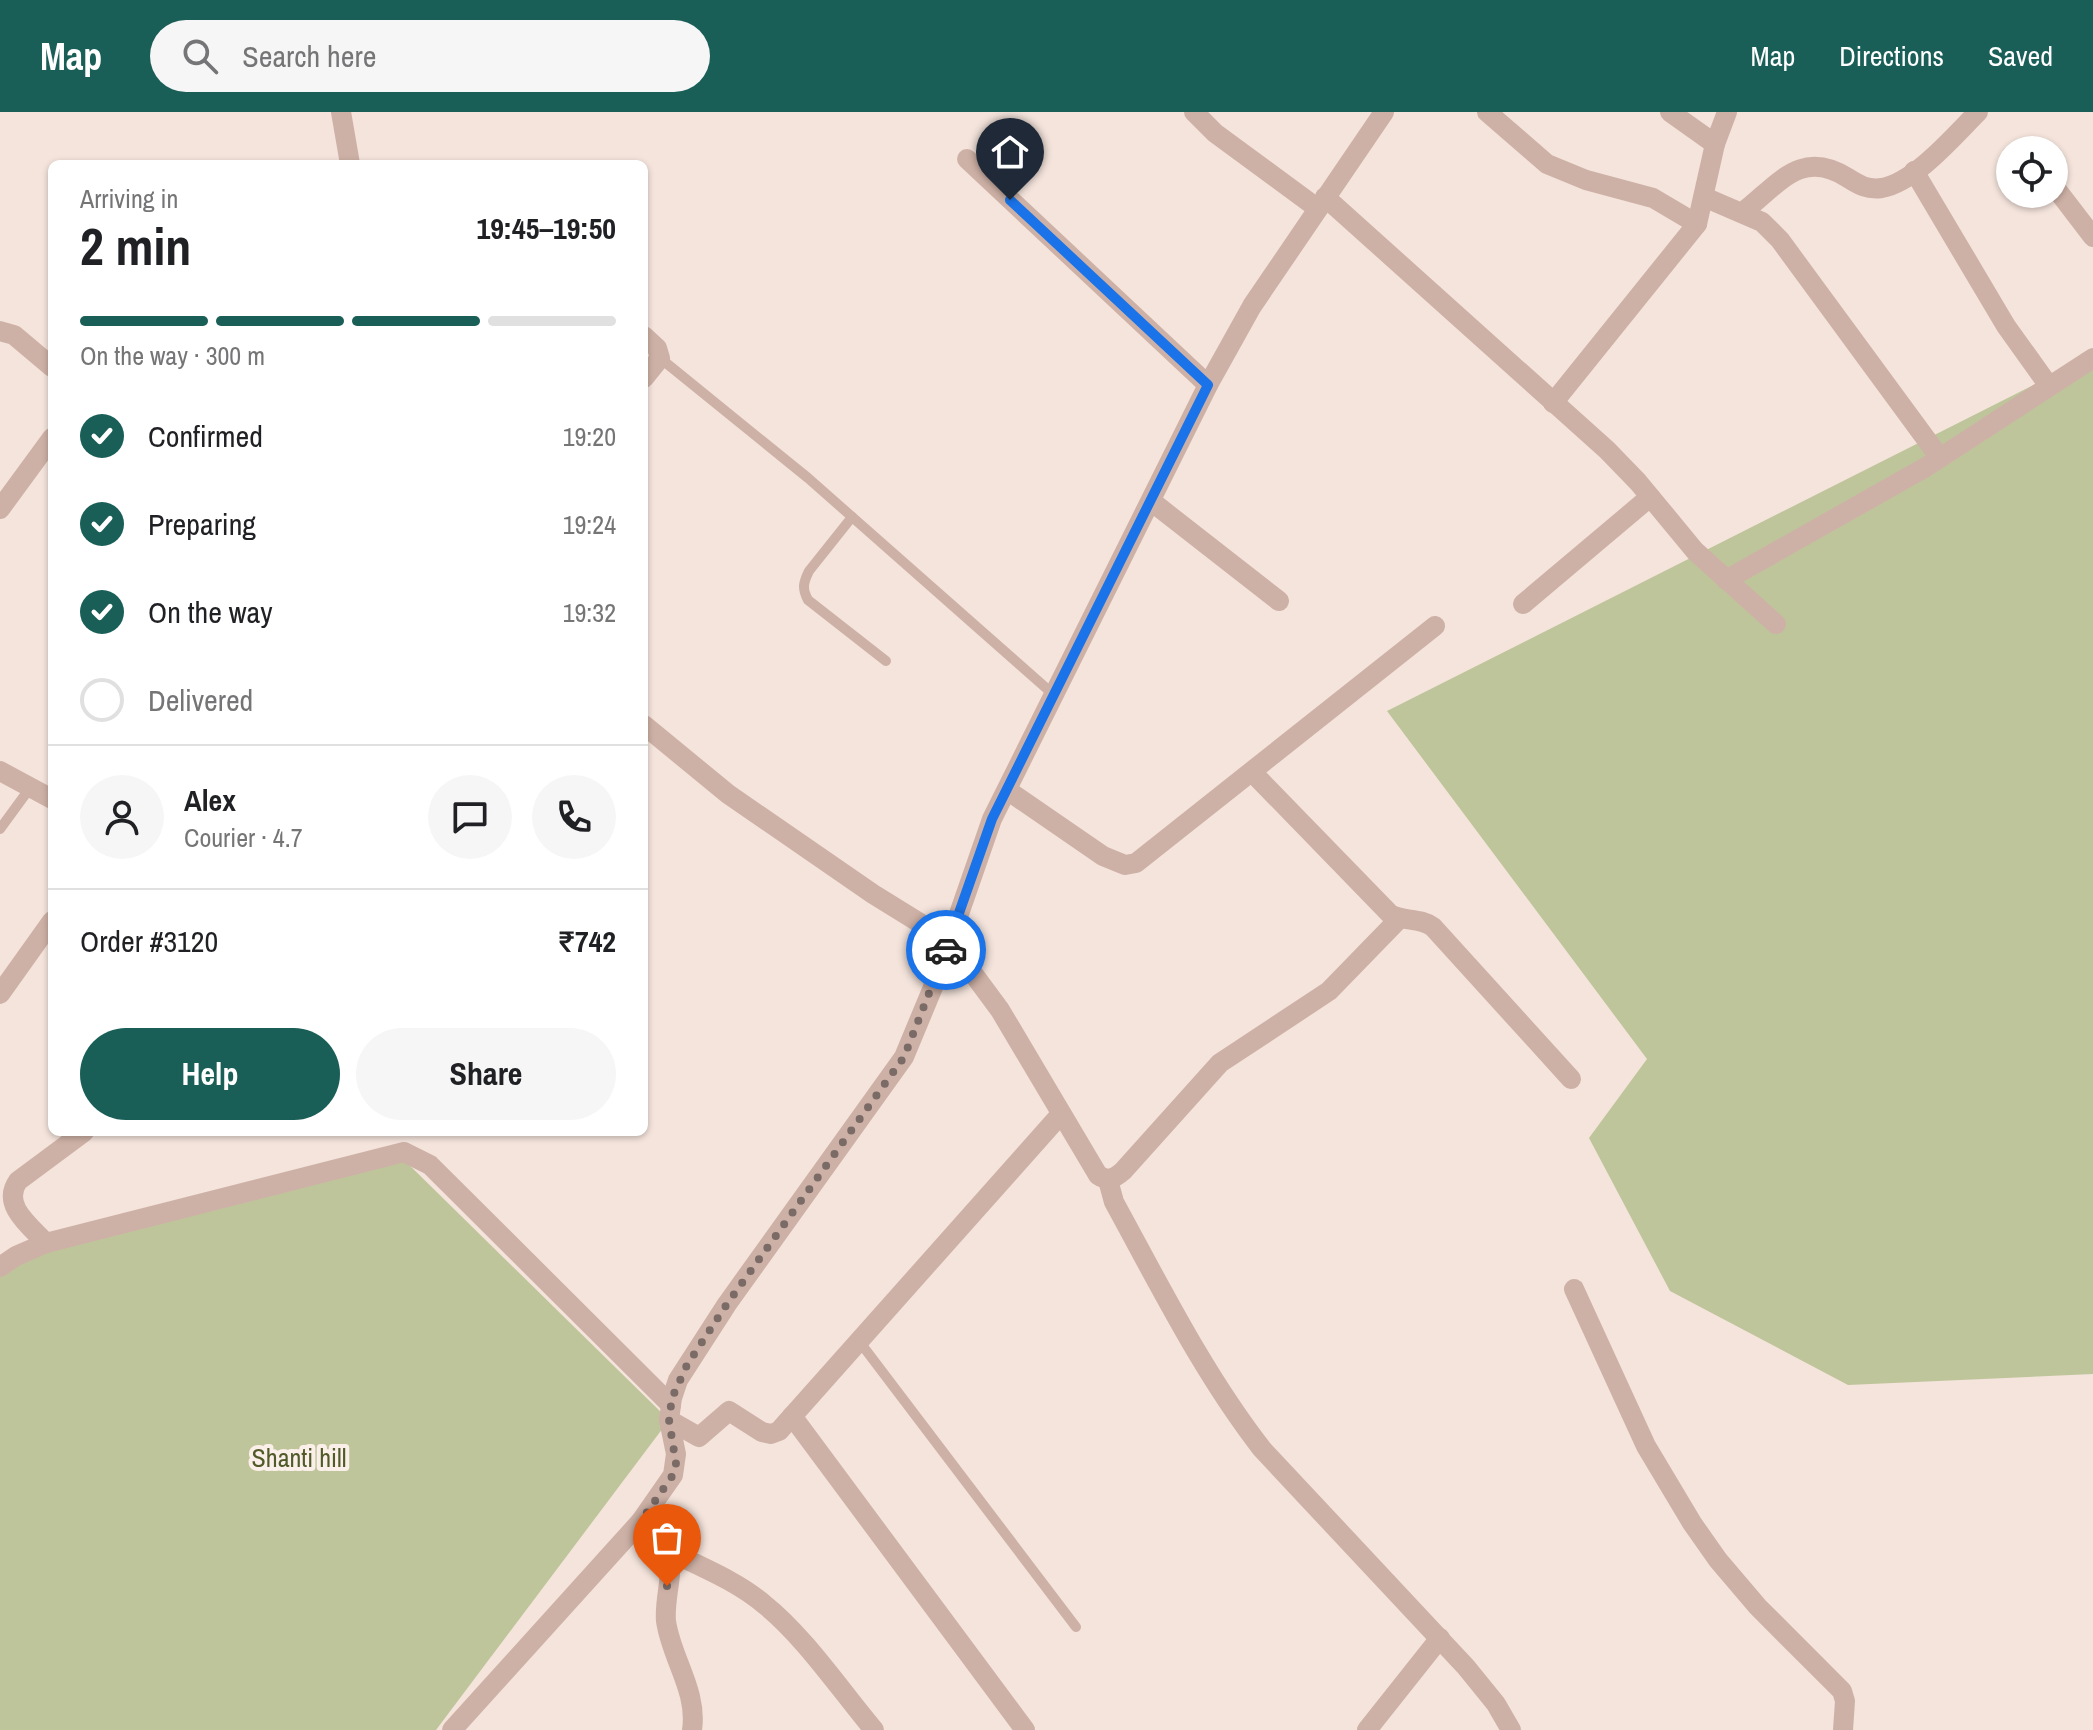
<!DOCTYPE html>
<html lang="en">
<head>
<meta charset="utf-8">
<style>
	:root { --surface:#fff; --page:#f6f6f6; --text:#202124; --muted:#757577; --line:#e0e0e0; --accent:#195f57 }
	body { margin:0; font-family:"Archivo Narrow",sans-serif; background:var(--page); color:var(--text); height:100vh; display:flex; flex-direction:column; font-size:30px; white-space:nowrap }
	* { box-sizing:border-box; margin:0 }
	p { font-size:26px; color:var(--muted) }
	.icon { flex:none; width:44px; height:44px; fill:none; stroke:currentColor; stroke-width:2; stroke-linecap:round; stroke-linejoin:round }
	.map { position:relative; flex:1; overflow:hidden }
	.panel { position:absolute; left:48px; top:48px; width:600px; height:976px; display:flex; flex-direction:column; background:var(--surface); border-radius:12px; box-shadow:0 2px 6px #0004 }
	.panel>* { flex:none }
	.fabs { position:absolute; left:1996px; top:24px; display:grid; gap:16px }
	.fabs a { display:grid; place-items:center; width:72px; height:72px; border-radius:50%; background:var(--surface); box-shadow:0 2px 6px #0004; font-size:40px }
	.pin { position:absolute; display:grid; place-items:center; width:68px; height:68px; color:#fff; margin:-82px -34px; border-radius:50% 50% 50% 0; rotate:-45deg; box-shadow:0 0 8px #0007 }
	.pin .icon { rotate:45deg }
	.courier { position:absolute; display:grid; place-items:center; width:80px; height:80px; margin:-40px; border:6px solid #1a73e8; border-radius:50%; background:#fff; color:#222; box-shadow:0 2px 10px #0007 }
	.overview em { font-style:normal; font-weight:800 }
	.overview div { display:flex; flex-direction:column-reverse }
	.overview { display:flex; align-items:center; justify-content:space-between; height:136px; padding:0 32px }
	h1 { font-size:52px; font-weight:800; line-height:60px }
	.bar { display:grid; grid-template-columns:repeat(4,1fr); gap:12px 8px; align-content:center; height:96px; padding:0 32px }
	.bar i { height:10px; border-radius:6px; background:var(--line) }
	.bar .on { background:var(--accent) }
	.bar p { grid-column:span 4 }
	.line { display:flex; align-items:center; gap:20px; padding:0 32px; border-top:2px solid var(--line) }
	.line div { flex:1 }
	.round { display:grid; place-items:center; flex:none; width:84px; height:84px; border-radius:42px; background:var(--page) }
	ol { padding:0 32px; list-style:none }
	li { display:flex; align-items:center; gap:24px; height:88px }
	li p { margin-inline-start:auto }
	li .icon { padding:8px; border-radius:50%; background:var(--accent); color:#fff; stroke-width:4 }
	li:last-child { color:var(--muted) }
	li i { width:44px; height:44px; border:4px solid var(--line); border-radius:50% }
	.cta { display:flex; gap:16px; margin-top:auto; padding:16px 32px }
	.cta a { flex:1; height:92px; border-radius:48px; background:var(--accent); color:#fff; font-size:32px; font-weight:800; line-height:92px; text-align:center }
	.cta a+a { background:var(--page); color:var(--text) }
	header { display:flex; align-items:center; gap:48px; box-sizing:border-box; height:112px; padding:0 40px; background:var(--accent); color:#fff }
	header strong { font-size:38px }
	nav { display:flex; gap:44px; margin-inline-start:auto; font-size:28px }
	.search { width:560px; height:72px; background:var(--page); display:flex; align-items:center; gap:20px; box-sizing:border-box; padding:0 28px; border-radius:44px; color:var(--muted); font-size:30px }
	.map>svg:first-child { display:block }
	.green { fill:#bfc59a }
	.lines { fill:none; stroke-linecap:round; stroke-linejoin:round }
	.lane { stroke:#ceb1a6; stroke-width:10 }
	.street { stroke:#ceb1a6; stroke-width:20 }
	.done { stroke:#7a6b67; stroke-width:8; stroke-dasharray:0 14.4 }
	.route { stroke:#1a73e8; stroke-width:10 }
	.labels { text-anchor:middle; stroke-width:8; stroke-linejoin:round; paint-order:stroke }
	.park-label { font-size:26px; fill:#515a29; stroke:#fbefe9 }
</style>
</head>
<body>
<header>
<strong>Map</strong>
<div class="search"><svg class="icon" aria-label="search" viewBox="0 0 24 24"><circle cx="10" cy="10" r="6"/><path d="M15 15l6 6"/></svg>Search here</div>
<nav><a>Map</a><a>Directions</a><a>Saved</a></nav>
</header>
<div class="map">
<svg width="2093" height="1618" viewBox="0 0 2093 1618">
	<rect width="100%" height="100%" fill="#f4e4dc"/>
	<g class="green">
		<path d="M 2093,243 L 2093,1262 L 1848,1273 L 1670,1179 L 1589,1026 L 1647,947 L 1387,599 Z"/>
		<path d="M 396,1040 L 669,1308 L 436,1618 L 0,1618 L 0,1159 L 58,1127 Z"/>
	</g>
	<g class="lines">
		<g class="lane">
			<path d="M 660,246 L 808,366 L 1054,583"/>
			<path d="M 852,405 L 809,459 C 803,471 802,477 808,488 L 886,549"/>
			<path d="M 0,717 L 30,676"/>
			<path d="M 859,1229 L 1076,1515"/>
		</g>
		<g class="street">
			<path d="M 341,0 L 350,52"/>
			<path d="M 1194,0 L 1215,21 L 1317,96"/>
			<path d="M 1487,0 L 1547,52 L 1586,68 L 1653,86 L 1697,112"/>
			<path d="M 1670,0 L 1715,32"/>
			<path d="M 967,47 L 1208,273"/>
			<path d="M 1914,59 L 2006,214 L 2049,274"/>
			<path d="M 2054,74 L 2093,125"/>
			<path d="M 1325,85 L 1607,338 L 1638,370 L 1695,439 L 1776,512"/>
			<path d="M 1704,85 L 1762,110 L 1780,128 L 1940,346"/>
			<path d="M 1743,100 C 1779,72 1801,36 1848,66 C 1859,73 1867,78 1882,76 C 1915,70 1954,24 1978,0"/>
			<path d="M 0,219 L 14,223 L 52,255"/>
			<path d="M 644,224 L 657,236 L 660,246 L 644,266"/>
			<path d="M 1553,291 L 1697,112 L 1715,32 L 1727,0"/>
			<path d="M 1151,389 L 1279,489"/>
			<path d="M 0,397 L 52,326"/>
			<path d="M 1726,468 L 1926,355 L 2093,246"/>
			<path d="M 1523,492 L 1650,385"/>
			<path d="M 644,613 L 728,682 L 873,782 L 949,829 L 1000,898 L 1098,1063 C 1108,1070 1115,1066 1123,1059 L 1220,951 L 1329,879 L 1399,807"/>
			<path d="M 0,659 L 52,687"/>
			<path d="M 1252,660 L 1390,802 C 1403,810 1420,805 1433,815 L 1571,967"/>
			<path d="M 1007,678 L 1103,744 L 1125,753 L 1136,751 L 1435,514"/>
			<path d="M 0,882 L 52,809"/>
			<path d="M 1108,1068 L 1114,1090 C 1160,1174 1203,1261 1262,1337 L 1466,1555 L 1496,1592 L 1511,1618"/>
			<path d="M 46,1131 C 30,1114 1,1093 18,1069 L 84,1020"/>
			<path d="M 0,1155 L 16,1144 L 46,1131 L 404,1040 L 430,1053 L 671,1293"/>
			<path d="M 1574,1177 L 1646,1334 L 1692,1411 L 1718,1448 L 1758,1495 L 1842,1579 L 1845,1589 L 1843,1618"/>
			<path d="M 792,1304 L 1025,1618"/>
			<path d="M 669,1308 L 699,1325 L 729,1299 L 762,1320 L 771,1322 L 779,1319 L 1061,1002"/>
			<path d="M 641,1409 L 669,1439 C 674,1462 664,1486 666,1509 C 671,1546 698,1579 692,1618"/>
			<path d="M 669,1439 C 701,1455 737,1469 765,1493 C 803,1523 842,1580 874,1618"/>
			<path d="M 452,1618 L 641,1409 L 673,1363 L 676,1342 L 669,1308 L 672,1286 L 678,1268 L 727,1192 L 904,945 L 936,868 L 992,707 L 1208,273 L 1252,194 L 1384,0"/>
			<path d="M 1367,1618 L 1440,1526"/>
		</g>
	</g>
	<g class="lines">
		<path class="done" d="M 667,1474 L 669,1439 L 641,1409 L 673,1363 L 676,1352 L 669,1308 L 672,1286 L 687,1253 L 727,1192 L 904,945 L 946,838"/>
		<path class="route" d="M 946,838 L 992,707 L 1208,273 L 1010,88"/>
	</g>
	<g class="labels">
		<g class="park-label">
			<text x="299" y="1355">Shanti hill</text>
		</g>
	</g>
</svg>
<div class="fabs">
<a><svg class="icon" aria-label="locate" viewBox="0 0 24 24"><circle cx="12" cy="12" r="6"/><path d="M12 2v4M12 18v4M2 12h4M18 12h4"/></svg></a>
</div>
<div class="pin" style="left:667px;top:1474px;background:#ea580c"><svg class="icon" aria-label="bag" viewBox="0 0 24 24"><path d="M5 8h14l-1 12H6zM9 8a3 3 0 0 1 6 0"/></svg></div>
<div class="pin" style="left:1010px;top:88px;background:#1f2937"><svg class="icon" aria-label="home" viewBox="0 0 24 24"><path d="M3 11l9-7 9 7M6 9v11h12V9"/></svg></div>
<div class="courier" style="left:946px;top:838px"><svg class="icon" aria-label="car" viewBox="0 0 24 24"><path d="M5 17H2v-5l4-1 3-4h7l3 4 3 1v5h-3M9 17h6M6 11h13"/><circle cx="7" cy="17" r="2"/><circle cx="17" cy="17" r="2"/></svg></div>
<section class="panel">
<div class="overview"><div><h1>2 min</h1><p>Arriving in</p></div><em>19:45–19:50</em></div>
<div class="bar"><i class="on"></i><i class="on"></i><i class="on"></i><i></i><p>On the way · 300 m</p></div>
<ol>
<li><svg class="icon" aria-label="check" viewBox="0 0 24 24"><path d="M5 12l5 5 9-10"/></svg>Confirmed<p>19:20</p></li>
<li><svg class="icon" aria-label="check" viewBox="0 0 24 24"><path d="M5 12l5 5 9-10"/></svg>Preparing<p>19:24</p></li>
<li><svg class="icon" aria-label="check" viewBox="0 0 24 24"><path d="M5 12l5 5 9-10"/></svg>On the way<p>19:32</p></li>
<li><i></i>Delivered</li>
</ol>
<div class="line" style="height:144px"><a class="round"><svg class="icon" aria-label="person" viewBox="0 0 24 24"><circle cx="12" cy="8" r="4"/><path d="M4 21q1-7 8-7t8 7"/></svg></a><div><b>Alex</b><p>Courier · 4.7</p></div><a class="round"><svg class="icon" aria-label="chat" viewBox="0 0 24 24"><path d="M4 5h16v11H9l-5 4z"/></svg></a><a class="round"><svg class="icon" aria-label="phone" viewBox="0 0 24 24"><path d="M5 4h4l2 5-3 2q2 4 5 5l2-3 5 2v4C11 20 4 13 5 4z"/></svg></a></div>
<div class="line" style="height:104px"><div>Order #3120</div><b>₹742</b></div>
<div class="cta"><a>Help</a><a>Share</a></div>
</section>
</div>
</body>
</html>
